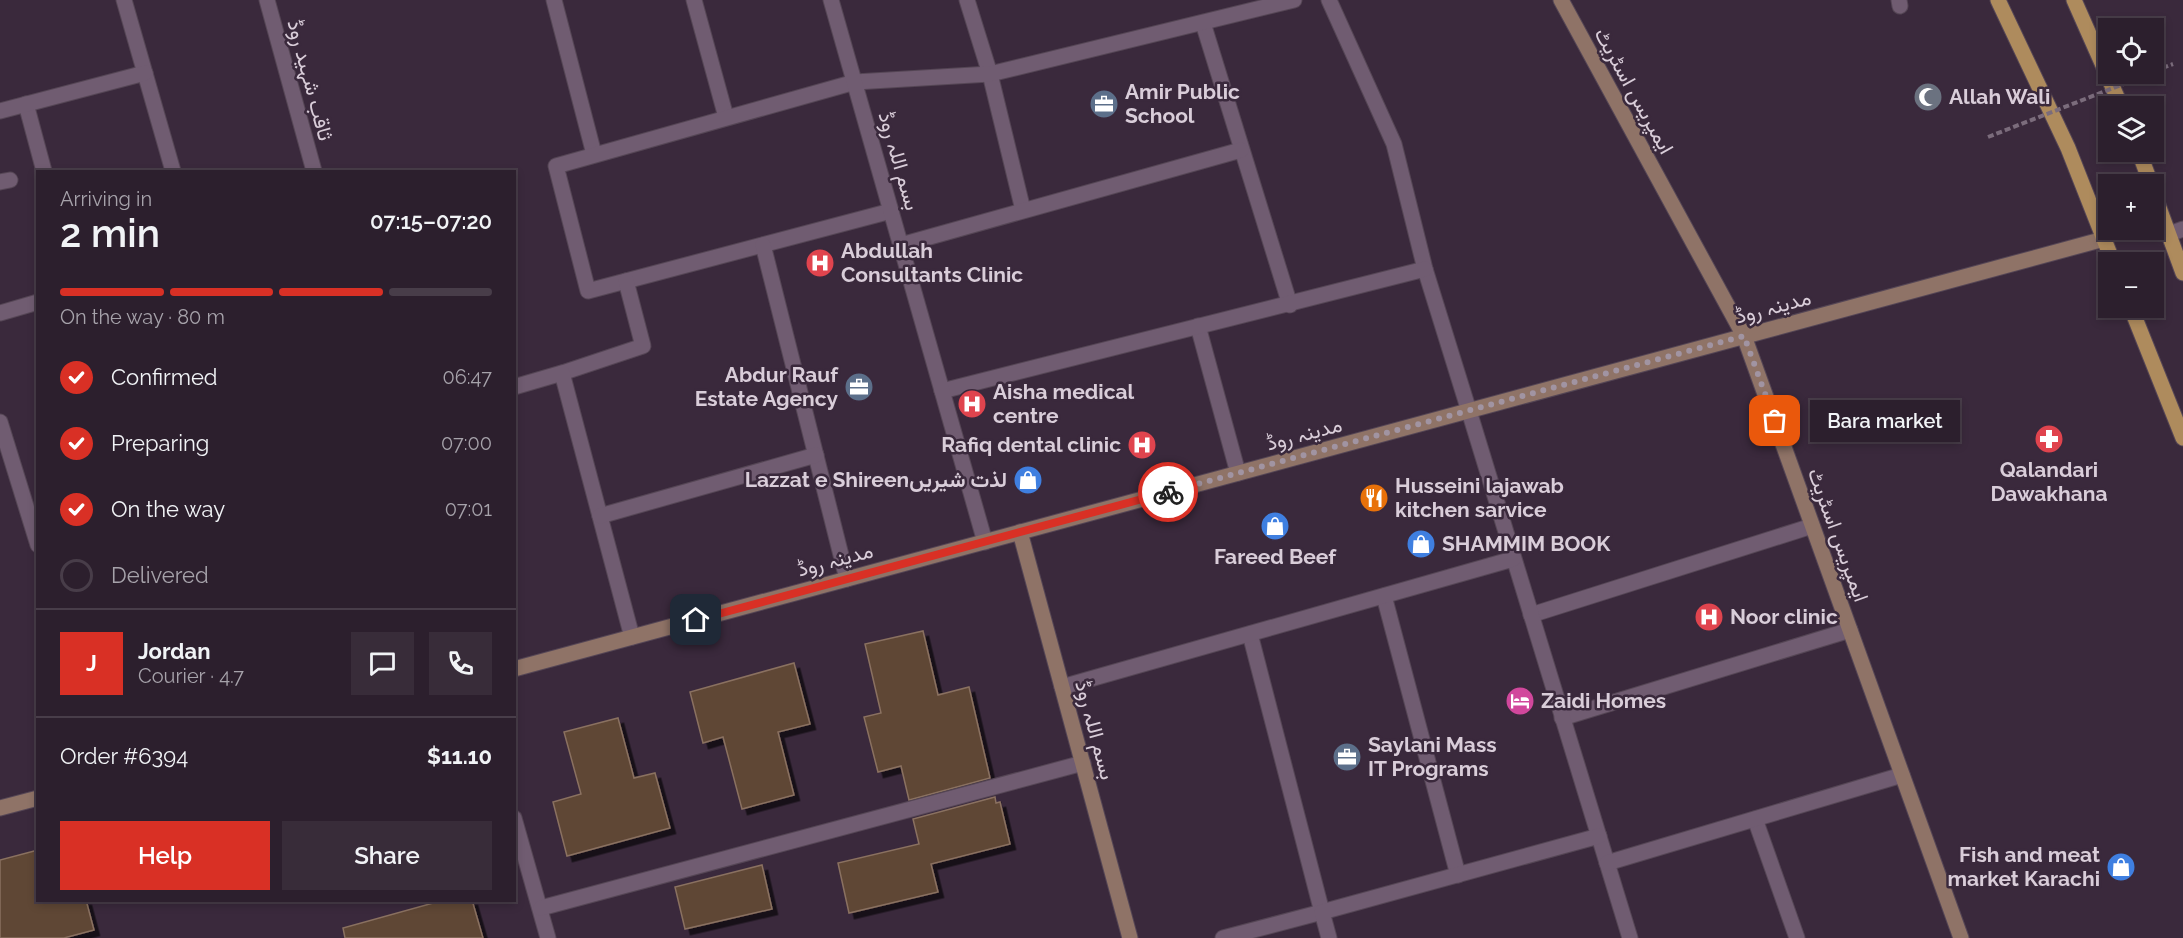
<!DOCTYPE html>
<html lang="en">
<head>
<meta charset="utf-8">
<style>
	:root { --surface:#2c1f2d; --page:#382c39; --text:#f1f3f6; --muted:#a6a2aa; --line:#483d49; --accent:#d93025 }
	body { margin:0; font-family:Raleway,Vazirmatn,sans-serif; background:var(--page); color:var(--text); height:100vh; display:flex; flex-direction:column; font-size:22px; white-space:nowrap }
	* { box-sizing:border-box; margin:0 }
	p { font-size:20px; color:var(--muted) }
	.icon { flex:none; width:33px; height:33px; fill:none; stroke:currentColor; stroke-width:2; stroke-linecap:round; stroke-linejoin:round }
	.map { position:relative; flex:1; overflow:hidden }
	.sheet { position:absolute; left:36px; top:170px; width:480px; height:732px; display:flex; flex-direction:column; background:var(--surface); border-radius:0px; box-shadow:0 3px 9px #0003,0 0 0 2px var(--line) }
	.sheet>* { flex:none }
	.buttons { position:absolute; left:2098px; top:18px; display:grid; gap:12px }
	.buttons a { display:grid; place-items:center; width:66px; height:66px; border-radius:0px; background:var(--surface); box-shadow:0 3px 9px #0003,0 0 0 2px var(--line); font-size:30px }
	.pin { position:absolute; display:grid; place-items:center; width:51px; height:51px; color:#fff; margin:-26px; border-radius:12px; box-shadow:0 3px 9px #0006 }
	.courier { position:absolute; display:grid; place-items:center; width:60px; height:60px; margin:-30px; border:4px solid #d93025; border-radius:50%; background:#fff; color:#222; box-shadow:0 2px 8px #0007 }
	.bubble { position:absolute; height:42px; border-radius:0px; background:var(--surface); box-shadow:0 3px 9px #0003,0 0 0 2px var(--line); font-size:20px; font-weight:600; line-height:42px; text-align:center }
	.overview em { font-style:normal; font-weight:600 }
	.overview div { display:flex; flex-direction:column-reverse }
	.overview { display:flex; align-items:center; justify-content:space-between; height:102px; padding:0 24px }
	h1 { font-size:39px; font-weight:600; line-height:45px }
	.bar { display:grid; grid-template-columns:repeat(4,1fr); gap:9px 6px; align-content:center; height:72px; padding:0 24px }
	.bar i { height:8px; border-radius:4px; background:var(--line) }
	.bar .active { background:var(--accent) }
	.bar p { grid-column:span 4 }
	.line { display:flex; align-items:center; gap:15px; padding:0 24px; border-top:2px solid var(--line) }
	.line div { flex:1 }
	.round { display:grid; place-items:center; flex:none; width:63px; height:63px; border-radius:0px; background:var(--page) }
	ol { padding:0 24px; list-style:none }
	li { display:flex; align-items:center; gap:18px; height:66px }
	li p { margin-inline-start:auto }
	li .icon { padding:6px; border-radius:50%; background:var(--accent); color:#fff; stroke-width:4 }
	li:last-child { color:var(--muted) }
	li i { width:33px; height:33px; border:3px solid var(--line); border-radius:50% }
	.button { display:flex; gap:12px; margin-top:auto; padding:12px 24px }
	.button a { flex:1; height:69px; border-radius:0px; background:var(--accent); color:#fff; font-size:24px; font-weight:600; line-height:69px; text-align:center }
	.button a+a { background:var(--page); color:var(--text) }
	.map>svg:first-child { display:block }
	.building { fill:#5e4636; stroke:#8a7160; stroke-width:1.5; filter:url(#shadow) }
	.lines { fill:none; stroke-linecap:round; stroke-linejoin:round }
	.lane-casing { stroke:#554655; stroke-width:17 }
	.street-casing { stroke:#554655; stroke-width:17 }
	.secondary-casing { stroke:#554655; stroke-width:17 }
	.primary-casing { stroke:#554655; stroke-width:17 }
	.path { stroke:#7b6c7c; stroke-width:4; stroke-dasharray:6 3; stroke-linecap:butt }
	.lane { stroke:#705c71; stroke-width:15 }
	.street { stroke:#705c71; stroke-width:15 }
	.secondary { stroke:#8f7367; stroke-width:15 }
	.primary { stroke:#ae8b5d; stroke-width:15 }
	.path-bridge { stroke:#7b6c7c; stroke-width:4; stroke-dasharray:6 3; stroke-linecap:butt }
	.done { stroke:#a194a2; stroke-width:6; stroke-dasharray:0 10.8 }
	.route { stroke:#d93025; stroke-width:8 }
	.labels { text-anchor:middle; stroke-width:5; stroke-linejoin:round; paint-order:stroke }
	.street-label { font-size:21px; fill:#d9cdd9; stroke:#3a293c }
	.poi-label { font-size:21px; font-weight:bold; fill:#d9cdd9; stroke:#3a293c; text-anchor:start }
</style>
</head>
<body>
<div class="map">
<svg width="2183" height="938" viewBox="0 0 2183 938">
	<defs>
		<filter id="shadow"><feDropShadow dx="5.5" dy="5.5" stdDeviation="0" flood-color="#0009"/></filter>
	</defs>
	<rect width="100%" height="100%" fill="#3a293c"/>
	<g class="building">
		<path d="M 923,631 L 938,695 L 969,687 L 990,778 L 909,800 L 901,766 L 878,772 L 864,717 L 881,713 L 865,644 Z"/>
		<path d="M 794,663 L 810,724 L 778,732 L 794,795 L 742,809 L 723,737 L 703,743 L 690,692 Z"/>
		<path d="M 618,718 L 634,778 L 655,773 L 670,828 L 567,856 L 553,802 L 581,794 L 564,732 Z"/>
		<path d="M 995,797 L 996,803 L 1000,802 L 1010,844 L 931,864 L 938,892 L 849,913 L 838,863 L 919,844 L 913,819 Z"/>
		<path d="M 38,850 L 38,900 L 86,900 L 94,930 L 64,938 L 0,938 L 0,860 Z"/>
		<path d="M 762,865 L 772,909 L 685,929 L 675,887 Z"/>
		<path d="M 444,900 L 472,900 L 483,938 L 345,938 L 343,928 Z"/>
	</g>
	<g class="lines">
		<g class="lane-casing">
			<g id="lane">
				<path d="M 124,0 L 173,171"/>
				<path d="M 554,0 L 594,154"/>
				<path d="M 694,0 L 726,117"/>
				<path d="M 967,0 L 990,74 L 1023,210"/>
				<path d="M 1329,0 L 1394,144 L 1425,269 L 1469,411"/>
				<path d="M 1899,0 L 1900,6"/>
				<path d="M 1203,23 L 1290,305"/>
				<path d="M 26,104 L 44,171"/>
				<path d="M 0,111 L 145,73"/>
				<path d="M 0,182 L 10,180"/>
				<path d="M 891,211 L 588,291 L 556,166 L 855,82 L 990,74 L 1294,0"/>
				<path d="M 763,245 L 847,579"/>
				<path d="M 901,245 L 1241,150"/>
				<path d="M 0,313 L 38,302"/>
				<path d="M 1198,326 L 1238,473"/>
				<path d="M 562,373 L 643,346 L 626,281"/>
				<path d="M 514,387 L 562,373 L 632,637"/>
				<path d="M 942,391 L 1425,269"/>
				<path d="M 0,422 L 38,545"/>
				<path d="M 600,516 L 816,455"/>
				<path d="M 1384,596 L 1458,875"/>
				<path d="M 1531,615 L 1812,526"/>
				<path d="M 1250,634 L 1322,912"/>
				<path d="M 1562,718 L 1850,630"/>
				<path d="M 1755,819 L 1797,938"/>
			</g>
		</g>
		<g class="street-casing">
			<g id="street">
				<path d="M 267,0 L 314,171"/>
				<path d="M 831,0 L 985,542"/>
				<path d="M 2169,234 L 2183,229"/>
				<path d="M 1469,411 L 1630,938"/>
				<path d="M 1062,687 L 1513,559"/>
				<path d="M 514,818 L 548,938"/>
				<path d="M 1607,863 L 1902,775"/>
				<path d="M 541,908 L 1083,763"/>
				<path d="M 1223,938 L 1322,912"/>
				<path d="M 1329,938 L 1322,912 L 1599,836"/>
			</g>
		</g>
		<g class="secondary-casing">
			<g id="secondary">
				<path d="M 1561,0 L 1744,336 L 1961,938"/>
				<path d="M 1020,532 L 1130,938"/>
				<path d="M 514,669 L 2104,239"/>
				<path d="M 0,808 L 38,798"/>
			</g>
		</g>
		<g class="primary-casing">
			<g id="primary">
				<path d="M 1998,0 L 2068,148 L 2113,262"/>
				<path d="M 2074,0 L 2121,106"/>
				<path d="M 2139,152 L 2151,184"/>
				<path d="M 2154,194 L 2183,273"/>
				<path d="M 2131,308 L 2183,438"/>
			</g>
		</g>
		<path class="path" d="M 2154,71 L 2173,64"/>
		<use href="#lane" class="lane"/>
		<use href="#street" class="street"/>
		<use href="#secondary" class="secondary"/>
		<use href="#primary" class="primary"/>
		<path class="path-bridge" d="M 1988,137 L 2149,74"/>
	</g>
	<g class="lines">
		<path class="done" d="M 1168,492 L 1744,336 L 1775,421"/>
		<path class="route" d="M 696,620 L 1168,492"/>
	</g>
	<defs>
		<g id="mosque-disc" transform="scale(1.5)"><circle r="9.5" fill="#6b7280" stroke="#3a293c"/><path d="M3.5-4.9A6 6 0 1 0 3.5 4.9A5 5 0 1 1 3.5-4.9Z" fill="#fff"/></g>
		<g id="office-disc" transform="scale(1.5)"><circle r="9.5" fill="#5c6f8a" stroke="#3a293c"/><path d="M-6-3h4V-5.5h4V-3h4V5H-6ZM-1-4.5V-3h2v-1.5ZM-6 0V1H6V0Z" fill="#fff"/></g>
		<g id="hospital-disc" transform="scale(1.5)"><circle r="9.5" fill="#e0444e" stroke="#3a293c"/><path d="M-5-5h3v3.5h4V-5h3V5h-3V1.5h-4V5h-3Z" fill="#fff"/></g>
		<g id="pharmacy-disc" transform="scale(1.5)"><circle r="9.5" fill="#e0444e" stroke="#3a293c"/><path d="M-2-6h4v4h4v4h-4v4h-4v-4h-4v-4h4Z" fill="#fff"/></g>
		<g id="shop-disc" transform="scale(1.5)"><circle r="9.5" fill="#3f7fe0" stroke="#3a293c"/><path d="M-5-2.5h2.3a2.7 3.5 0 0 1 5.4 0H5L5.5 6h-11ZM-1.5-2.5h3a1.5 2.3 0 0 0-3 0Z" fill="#fff"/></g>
		<g id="restaurant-disc" transform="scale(1.5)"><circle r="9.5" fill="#e8710a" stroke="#3a293c"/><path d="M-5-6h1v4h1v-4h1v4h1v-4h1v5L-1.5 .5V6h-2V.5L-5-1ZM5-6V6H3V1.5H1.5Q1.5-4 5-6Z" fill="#fff"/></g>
		<g id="hotel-disc" transform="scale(1.5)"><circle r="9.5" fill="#d1479c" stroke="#3a293c"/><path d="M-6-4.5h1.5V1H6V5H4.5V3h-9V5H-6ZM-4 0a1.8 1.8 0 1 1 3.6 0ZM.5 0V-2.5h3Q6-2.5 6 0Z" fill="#fff"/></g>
	</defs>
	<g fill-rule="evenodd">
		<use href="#mosque-disc" x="1928" y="97"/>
		<use href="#office-disc" x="1104" y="104"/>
		<use href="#hospital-disc" x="820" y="263"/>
		<use href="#office-disc" x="859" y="387"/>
		<use href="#hospital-disc" x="972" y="404"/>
		<use href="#pharmacy-disc" x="2049" y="439"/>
		<use href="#hospital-disc" x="1142" y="445"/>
		<use href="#shop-disc" x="1028" y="480"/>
		<use href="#restaurant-disc" x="1374" y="498"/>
		<use href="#shop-disc" x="1275" y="526"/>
		<use href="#shop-disc" x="1421" y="544"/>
		<use href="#hospital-disc" x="1709" y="617"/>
		<use href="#hotel-disc" x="1520" y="701"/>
		<use href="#office-disc" x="1347" y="757"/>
		<use href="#shop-disc" x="2121" y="867"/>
	</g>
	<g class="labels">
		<g class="street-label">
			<text transform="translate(310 80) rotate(75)" y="7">ثاقب شہید روڈ</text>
			<text transform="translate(1634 91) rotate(61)" y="7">ایمپریس اسٹریٹ</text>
			<text transform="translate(899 161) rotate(74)" y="7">بسم اللہ روڈ</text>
			<text transform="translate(1773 307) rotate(-15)" y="7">مدینہ روڈ</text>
			<text transform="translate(1304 434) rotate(-15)" y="7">مدینہ روڈ</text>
			<text transform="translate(1838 535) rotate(70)" y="7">ایمپریس اسٹریٹ</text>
			<text transform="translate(835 560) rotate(-15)" y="7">مدینہ روڈ</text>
			<text transform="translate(1095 730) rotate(75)" y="7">بسم اللہ روڈ</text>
		</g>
		<g class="poi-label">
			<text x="1125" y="99">Amir Public<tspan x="1125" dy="24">School</tspan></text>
			<text x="1949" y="104">Allah Wali</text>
			<text x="841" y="258">Abdullah<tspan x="841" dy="24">Consultants Clinic</tspan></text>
			<text x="838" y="382" text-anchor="end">Abdur Rauf<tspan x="838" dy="24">Estate Agency</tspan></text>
			<text x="993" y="399">Aisha medical<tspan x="993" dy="24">centre</tspan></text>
			<text x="1121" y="452" text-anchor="end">Rafiq dental clinic</text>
			<text x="2049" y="477" text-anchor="middle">Qalandari<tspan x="2049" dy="24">Dawakhana</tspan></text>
			<text x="1007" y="487" text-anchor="end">Lazzat e Shireenلذت شیریں</text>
			<text x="1395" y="493">Husseini lajawab<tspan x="1395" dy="24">kitchen sarvice</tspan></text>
			<text x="1442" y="551">SHAMMIM BOOK</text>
			<text x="1275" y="564" text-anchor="middle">Fareed Beef</text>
			<text x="1730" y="624">Noor clinic</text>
			<text x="1541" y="708">Zaidi Homes</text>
			<text x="1368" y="752">Saylani Mass<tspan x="1368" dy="24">IT Programs</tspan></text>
			<text x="2100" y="862" text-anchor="end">Fish and meat<tspan x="2100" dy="24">market Karachi</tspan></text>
		</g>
	</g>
</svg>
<div class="buttons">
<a><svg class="icon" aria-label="locate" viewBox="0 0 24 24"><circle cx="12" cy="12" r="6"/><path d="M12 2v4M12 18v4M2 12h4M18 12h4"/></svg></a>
<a><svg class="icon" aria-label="layers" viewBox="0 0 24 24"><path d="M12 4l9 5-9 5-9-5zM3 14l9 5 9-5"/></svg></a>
<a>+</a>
<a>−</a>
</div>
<div class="pin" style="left:1775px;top:421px;background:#ea580c"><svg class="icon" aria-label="bag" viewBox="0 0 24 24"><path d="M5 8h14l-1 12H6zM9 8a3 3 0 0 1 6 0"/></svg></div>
<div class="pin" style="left:696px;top:620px;background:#1f2937"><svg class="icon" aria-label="home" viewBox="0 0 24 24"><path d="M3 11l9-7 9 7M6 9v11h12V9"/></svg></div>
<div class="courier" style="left:1168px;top:492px"><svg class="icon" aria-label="bike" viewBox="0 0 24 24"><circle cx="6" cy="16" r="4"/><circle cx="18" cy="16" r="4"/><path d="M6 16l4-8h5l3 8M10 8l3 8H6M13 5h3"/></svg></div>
<div class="bubble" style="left:1810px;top:400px;width:150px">Bara market</div>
<section class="sheet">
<div class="overview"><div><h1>2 min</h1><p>Arriving in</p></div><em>07:15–07:20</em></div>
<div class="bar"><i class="active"></i><i class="active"></i><i class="active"></i><i></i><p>On the way · 80 m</p></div>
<ol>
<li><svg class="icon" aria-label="check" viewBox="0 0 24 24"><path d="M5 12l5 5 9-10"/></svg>Confirmed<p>06:47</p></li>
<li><svg class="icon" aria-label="check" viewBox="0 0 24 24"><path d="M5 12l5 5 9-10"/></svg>Preparing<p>07:00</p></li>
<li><svg class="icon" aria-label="check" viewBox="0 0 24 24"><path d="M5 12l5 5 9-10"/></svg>On the way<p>07:01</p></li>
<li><i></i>Delivered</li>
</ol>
<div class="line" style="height:108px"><b class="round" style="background:var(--accent);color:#fff">J</b><div><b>Jordan</b><p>Courier · 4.7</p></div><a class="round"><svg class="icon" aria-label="chat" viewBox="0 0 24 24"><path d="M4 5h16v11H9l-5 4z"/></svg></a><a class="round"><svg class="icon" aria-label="phone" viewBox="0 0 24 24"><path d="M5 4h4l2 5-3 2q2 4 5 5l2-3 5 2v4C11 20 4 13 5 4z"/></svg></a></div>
<div class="line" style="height:78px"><div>Order #6394</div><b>$11.10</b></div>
<div class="button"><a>Help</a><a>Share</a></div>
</section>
</div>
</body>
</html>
